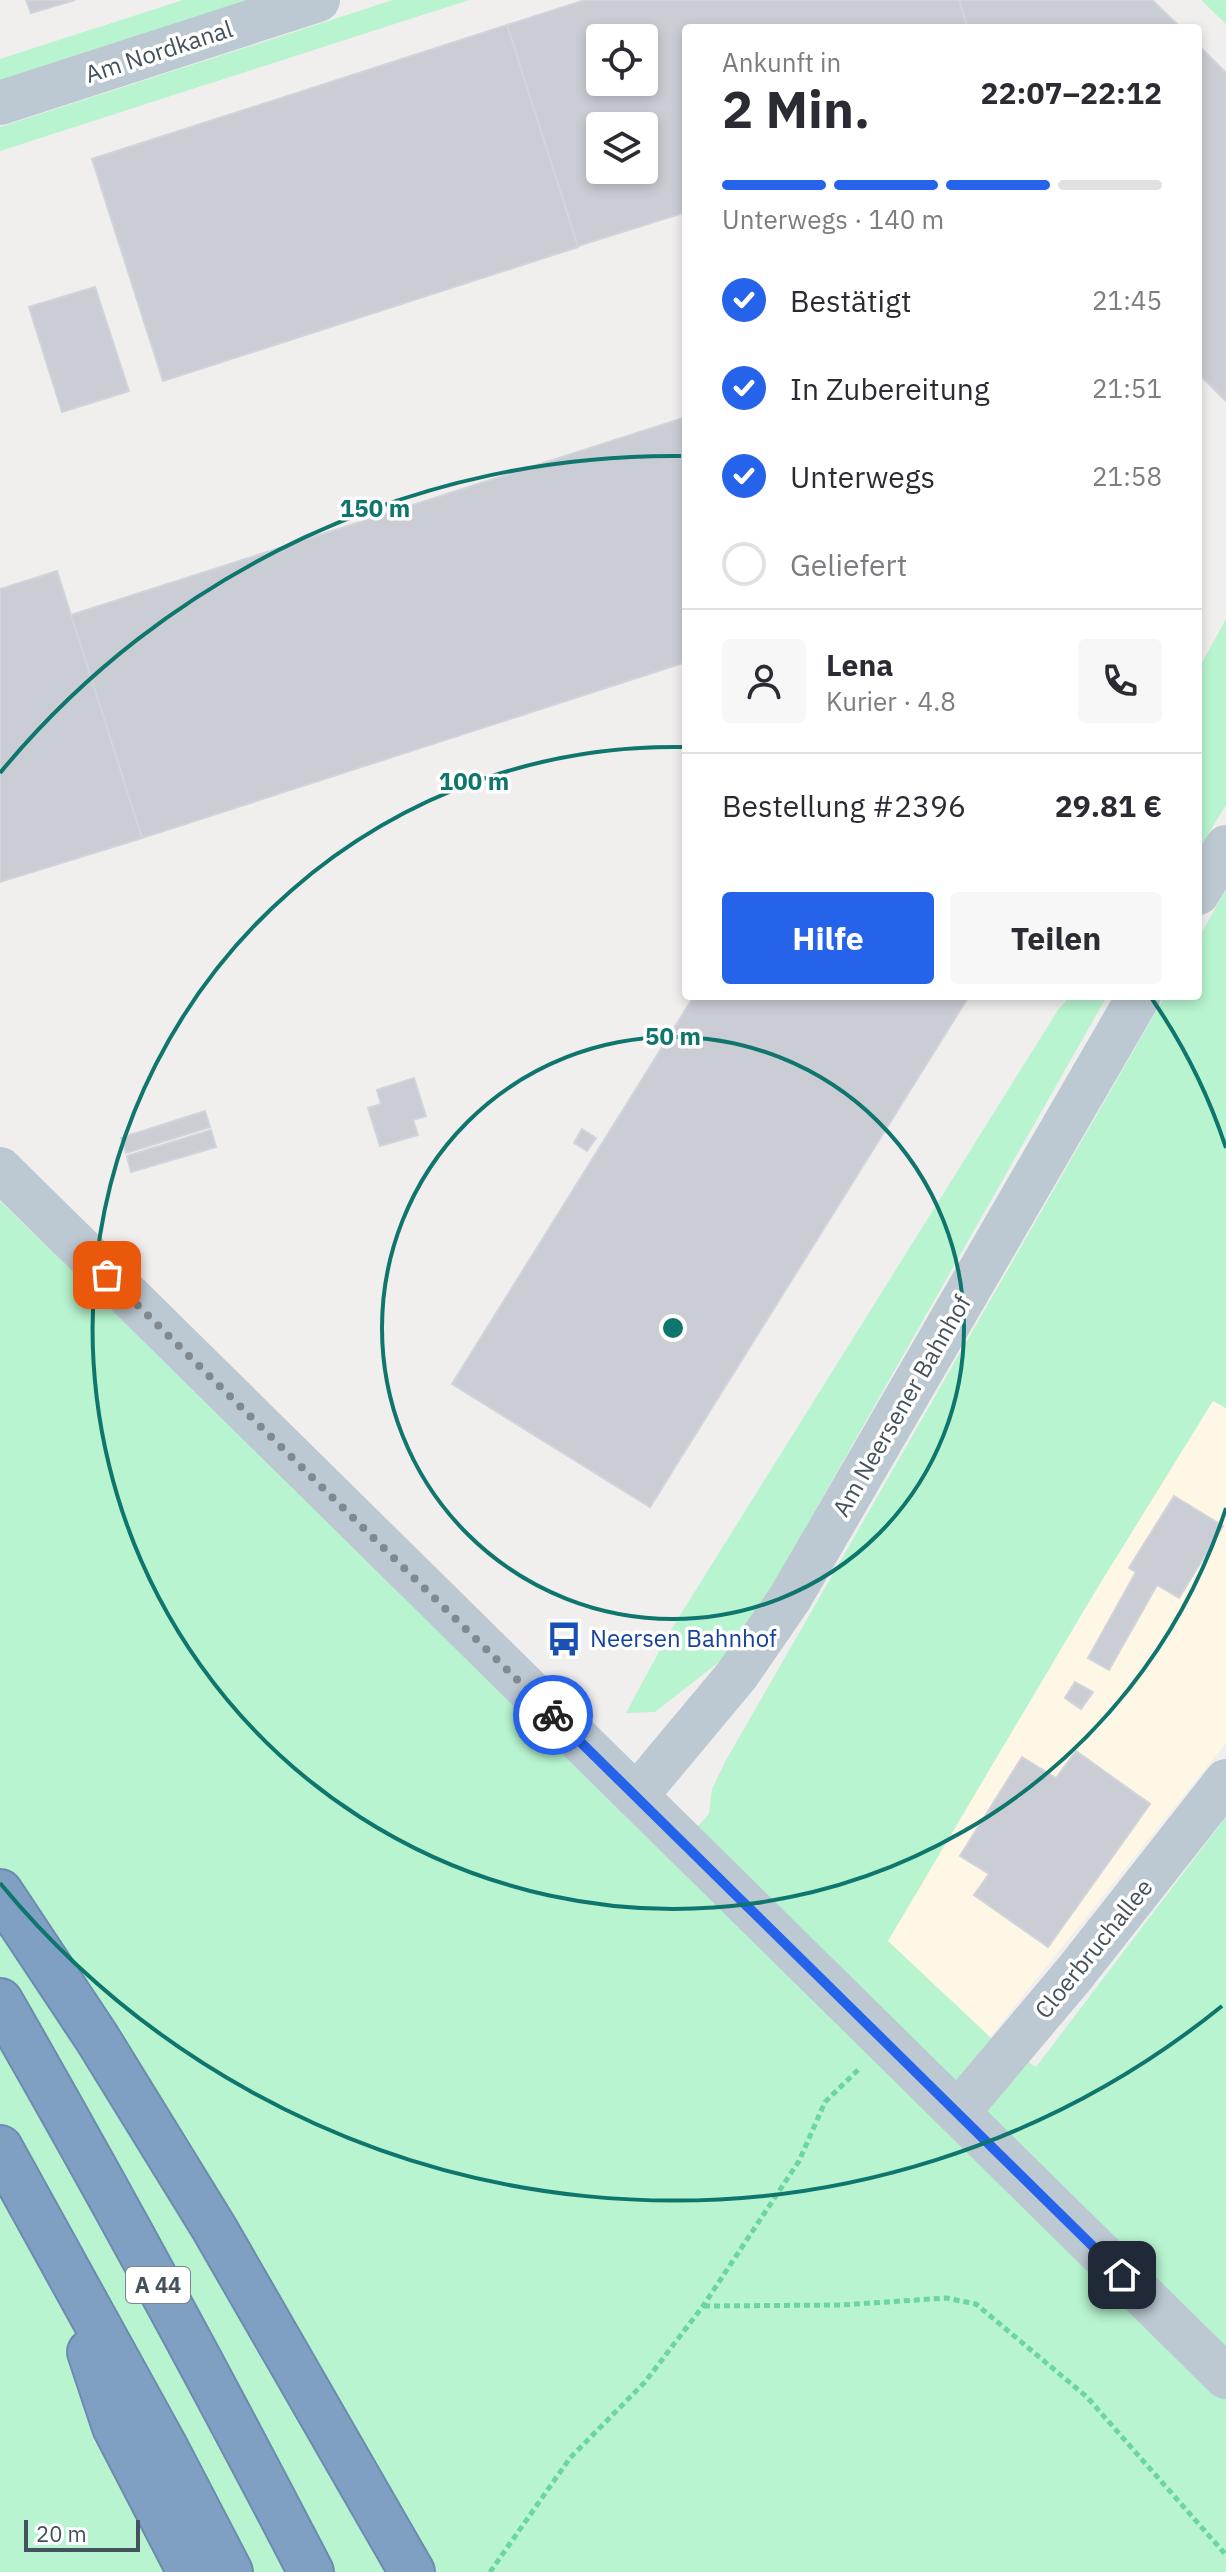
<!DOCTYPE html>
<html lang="de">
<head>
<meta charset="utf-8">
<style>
	:root { --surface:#fff; --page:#f7f7f7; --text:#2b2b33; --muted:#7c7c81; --line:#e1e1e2; --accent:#2563eb }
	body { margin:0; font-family:"IBM Plex Sans",sans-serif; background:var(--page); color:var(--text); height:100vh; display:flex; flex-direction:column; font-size:30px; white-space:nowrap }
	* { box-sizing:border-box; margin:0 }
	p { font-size:26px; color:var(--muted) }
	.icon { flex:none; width:44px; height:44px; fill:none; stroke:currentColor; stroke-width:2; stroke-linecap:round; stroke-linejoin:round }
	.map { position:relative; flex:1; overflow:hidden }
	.sheet { position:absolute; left:682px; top:24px; width:520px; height:976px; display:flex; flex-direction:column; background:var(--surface); border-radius:8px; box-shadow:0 4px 12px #0003 }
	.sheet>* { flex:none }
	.controls { position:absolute; left:586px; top:24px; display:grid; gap:16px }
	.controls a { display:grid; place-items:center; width:72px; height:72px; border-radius:8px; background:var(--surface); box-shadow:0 4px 12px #0003; font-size:40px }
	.scale { position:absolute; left:24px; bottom:20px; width:116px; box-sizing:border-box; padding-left:8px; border:4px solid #44525e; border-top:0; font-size:22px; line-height:28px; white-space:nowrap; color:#44525e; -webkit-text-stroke:6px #fff; paint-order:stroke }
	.pin { position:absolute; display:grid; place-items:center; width:68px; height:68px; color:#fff; margin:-34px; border-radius:16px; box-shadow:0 4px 12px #0006 }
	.courier { position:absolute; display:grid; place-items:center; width:80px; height:80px; margin:-40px; border:6px solid #2563eb; border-radius:50%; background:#fff; color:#222; box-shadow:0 2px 10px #0007 }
	.headline em { font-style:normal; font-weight:800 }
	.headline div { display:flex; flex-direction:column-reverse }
	.headline { display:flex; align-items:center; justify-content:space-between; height:136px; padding:0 40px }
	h1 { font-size:52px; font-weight:800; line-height:60px }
	.bar { display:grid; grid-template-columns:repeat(4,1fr); gap:12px 8px; align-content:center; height:96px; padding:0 40px }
	.bar i { height:10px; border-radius:6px; background:var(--line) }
	.bar .active { background:var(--accent) }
	.bar p { grid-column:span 4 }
	.line { display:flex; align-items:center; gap:20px; padding:0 40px; border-top:2px solid var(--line) }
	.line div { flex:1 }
	.round { display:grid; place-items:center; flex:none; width:84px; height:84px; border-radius:8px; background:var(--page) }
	ol { padding:0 40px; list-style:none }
	li { display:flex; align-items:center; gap:24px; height:88px }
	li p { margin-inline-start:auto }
	li .icon { padding:8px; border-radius:50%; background:var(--accent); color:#fff; stroke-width:4 }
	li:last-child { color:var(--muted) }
	li i { width:44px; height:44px; border:4px solid var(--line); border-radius:50% }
	.button { display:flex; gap:16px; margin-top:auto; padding:16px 40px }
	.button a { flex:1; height:92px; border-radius:8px; background:var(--accent); color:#fff; font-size:32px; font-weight:800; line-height:92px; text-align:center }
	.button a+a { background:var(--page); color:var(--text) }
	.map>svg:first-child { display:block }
	.commercial { fill:#fef7e5 }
	.green { fill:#b7f4cf }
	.building { fill:#cacdd4; stroke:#d1d4db; stroke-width:2; fill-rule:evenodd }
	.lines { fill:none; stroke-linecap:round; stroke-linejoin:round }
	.highway-casing { stroke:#6b8baf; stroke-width:48 }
	.path { stroke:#6bd6a2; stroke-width:5; stroke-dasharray:6 4; stroke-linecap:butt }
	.minor { stroke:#bdc9d2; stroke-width:44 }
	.highway { stroke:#80a0c3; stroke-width:44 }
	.done { stroke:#818990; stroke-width:8; stroke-dasharray:0 14.4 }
	.route { stroke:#2563eb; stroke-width:10 }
	.ring { fill:none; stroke:#0f766e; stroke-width:4 }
	.labels { text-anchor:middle; stroke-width:7; stroke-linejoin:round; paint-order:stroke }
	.shield { fill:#fff; stroke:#7c868e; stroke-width:2 }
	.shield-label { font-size:22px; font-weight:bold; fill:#44525e }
	.street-label { font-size:24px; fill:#44525e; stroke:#fff }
	.transit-label { font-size:24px; fill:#164399; stroke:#fff; text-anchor:start }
	.centre { fill:#0f766e; stroke:#fff; stroke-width:4 }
	.ring-label { font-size:24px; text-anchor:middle; font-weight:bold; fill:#0f766e; stroke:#fff; stroke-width:7; stroke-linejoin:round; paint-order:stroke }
</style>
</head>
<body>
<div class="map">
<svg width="1226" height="2572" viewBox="0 0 1226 2572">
	<rect width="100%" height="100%" fill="#f1eeee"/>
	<path class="commercial" d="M 1213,1400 L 1226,1408 L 1226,1743 L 990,2037 L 887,1941 L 1093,1595 Z"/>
	<g class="green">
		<path d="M 183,0 L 255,0 L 0,82 L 0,59 Z"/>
		<path d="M 393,0 L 469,0 L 0,151 L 0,127 Z"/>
		<path d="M 1201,0 L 1226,0 L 1226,24 Z"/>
		<path d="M 1226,619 L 1226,805 L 1198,850 L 1198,670 Z"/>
		<path d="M 1226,890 L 1226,1408 L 1213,1401 L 1093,1595 L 888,1941 L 990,2037 L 1036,2067 L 1226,1817 L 1226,2572 L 0,2572 L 0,1201 L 580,1764 L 675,1851 L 709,1814 L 712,1789 L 725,1762 L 1165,996 L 1198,996 L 1198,939 Z"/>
		<path d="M 1070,996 L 1107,996 L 737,1648 L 655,1712 L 626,1713 L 669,1633 L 1058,1010 Z"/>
	</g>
	<g class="building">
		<path d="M 26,0 L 75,0 L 31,13 Z"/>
		<path d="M 585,0 L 959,0 L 968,28 L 686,28 L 686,212 L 578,246 L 507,25 ZM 600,38 L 644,38 L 644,82 L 600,82 ZM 600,126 L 644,126 L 644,170 L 600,170 Z"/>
		<path d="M 959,0 L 1152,0 L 1181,28 L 968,28 Z"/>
		<path d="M 507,25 L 578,247 L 163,381 L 92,159 Z"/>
		<path d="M 1198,45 L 1226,73 L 1226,401 L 1198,373 Z"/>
		<path d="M 95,287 L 129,391 L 62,412 L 29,307 Z"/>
		<path d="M 686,417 L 686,662 L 142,838 L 71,615 Z"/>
		<path d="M 57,571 L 142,838 L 0,882 L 0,589 Z"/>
		<path d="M 694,996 L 969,996 L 650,1507 L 452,1384 Z"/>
		<path d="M 414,1078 L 426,1116 L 413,1120 L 418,1135 L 380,1146 L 368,1108 L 381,1104 L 377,1090 Z"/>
		<path d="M 205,1111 L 210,1127 L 126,1153 L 121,1138 Z"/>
		<path d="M 582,1129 L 596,1138 L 587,1151 L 574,1143 Z"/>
		<path d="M 211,1130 L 216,1147 L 131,1172 L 127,1156 Z"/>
		<path d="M 1174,1496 L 1223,1526 L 1179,1598 L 1157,1585 L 1109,1670 L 1088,1658 L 1136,1572 L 1129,1568 Z"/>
		<path d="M 1075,1682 L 1093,1692 L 1081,1709 L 1065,1698 Z"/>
		<path d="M 1076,1751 L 1150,1804 L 1048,1947 L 974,1895 L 989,1874 L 960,1856 L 1022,1757 L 1056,1778 Z"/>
	</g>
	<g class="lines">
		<g class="highway-casing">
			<g id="highway">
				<path d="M 0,1892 L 97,2038 L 214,2228 L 412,2572"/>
				<path d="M 0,2001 C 108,2189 211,2379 311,2572"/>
				<path d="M 0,2148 L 165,2447 L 230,2572"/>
				<path d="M 90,2352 L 115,2427 L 190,2572"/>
			</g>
		</g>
		<g class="path">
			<path d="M 704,2306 L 841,2305 L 946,2298 L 976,2304 L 1087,2397 L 1226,2555"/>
			<path d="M 490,2572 L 570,2458 L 645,2382 L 703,2306 L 799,2161 L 825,2102 L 859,2069"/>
		</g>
		<g class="minor">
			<path d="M 0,103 L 318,0"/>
			<path d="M 1198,893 L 1226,847"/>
			<path d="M 0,1169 L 1226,2377"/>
			<path d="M 636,1796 L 737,1675 L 790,1598 L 1139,996"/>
			<path d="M 958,2112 L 1075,1973 L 1226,1781"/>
		</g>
		<use href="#highway" class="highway"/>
	</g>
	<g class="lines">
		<path class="done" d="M 107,1275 L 553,1715"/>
		<path class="route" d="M 553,1715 L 1122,2275"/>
	</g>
	<g class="ring">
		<circle cx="673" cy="1328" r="291"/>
		<path d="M1226 1508A581 581 0 1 1 683 747M1152 999A581 581 0 0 1 1226 1148"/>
		<path d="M1222 2006A872 872 0 0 1 0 1883M0 773A872 872 0 0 1 681 456"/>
	</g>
	<defs>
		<g id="bus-bare" transform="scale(2.76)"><path d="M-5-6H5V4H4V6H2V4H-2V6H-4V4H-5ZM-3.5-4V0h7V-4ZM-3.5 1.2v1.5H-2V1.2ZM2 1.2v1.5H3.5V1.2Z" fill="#1a4fb4" stroke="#fff" stroke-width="2.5" paint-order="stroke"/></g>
	</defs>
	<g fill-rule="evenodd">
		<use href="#bus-bare" x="564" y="1639"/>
	</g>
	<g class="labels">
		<rect class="shield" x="126" y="2267" width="64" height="36" rx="6"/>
		<g class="shield-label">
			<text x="158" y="2293">A 44</text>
		</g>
		<g class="street-label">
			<text transform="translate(159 52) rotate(-18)" y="8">Am Nordkanal</text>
			<text transform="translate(902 1406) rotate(-60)" y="8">Am Neersener Bahnhof</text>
			<text transform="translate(1094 1949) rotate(-51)" y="8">Cloerbruchallee</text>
		</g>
		<g class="transit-label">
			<text x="590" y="1647">Neersen Bahnhof</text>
		</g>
	</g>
	<circle cx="673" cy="1328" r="12" class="centre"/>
	<g class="ring-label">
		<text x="375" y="517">150 m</text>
		<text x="474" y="790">100 m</text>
		<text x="673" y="1045">50 m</text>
	</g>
</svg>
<div class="controls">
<a><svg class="icon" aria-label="locate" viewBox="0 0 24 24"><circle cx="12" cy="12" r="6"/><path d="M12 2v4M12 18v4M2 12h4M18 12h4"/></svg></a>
<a><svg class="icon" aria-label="layers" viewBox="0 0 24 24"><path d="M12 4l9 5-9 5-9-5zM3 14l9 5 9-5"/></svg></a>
</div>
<div class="scale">20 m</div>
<div class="pin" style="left:107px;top:1275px;background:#ea580c"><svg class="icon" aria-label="bag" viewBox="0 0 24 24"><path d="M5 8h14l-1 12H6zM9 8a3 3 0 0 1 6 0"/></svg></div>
<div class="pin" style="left:1122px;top:2275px;background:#1f2937"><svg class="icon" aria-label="home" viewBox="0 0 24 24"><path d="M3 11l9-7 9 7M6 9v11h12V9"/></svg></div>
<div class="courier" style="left:553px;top:1715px"><svg class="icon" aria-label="bike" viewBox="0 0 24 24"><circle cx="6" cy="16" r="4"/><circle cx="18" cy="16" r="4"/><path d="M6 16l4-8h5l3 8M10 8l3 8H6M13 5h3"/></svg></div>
<section class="sheet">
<div class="headline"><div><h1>2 Min.</h1><p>Ankunft in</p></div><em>22:07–22:12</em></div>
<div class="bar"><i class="active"></i><i class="active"></i><i class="active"></i><i></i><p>Unterwegs · 140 m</p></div>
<ol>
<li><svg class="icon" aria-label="check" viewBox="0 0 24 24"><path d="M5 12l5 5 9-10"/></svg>Bestätigt<p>21:45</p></li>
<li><svg class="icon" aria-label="check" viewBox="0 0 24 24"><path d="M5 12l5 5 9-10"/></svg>In Zubereitung<p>21:51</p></li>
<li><svg class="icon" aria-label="check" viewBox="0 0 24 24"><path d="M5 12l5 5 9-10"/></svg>Unterwegs<p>21:58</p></li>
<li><i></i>Geliefert</li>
</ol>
<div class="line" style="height:144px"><a class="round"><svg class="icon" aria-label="person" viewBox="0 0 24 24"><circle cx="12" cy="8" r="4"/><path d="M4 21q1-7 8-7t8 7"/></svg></a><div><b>Lena</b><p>Kurier · 4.8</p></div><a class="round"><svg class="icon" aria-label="phone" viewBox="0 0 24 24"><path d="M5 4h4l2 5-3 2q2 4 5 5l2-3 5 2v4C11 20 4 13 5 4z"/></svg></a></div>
<div class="line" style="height:104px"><div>Bestellung #2396</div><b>29.81 €</b></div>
<div class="button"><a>Hilfe</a><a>Teilen</a></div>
</section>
</div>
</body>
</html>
